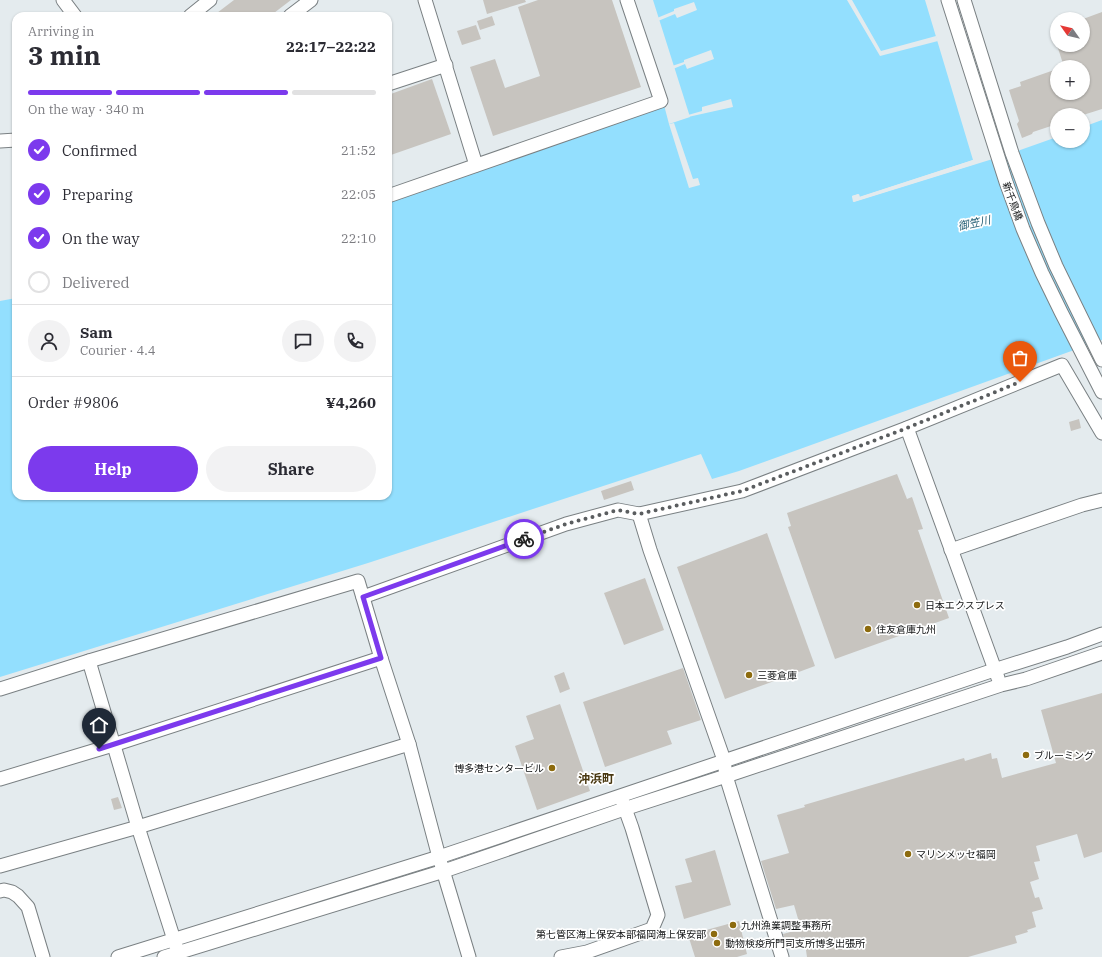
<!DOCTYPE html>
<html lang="en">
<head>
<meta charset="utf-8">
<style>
	:root { --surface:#fff; --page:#f2f2f3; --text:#2b2b33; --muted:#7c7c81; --line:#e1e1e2; --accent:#7c3aed }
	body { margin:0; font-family:"IBM Plex Serif","Noto Sans JP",serif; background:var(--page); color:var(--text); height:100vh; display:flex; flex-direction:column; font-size:15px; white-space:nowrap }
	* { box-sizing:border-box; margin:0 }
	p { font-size:13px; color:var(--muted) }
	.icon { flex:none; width:22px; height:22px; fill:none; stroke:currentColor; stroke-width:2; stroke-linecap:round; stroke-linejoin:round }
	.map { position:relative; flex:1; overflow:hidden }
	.drawer { position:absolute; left:12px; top:12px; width:380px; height:488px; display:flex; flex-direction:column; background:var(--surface); border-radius:12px; box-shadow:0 1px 3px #0004 }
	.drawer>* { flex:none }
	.needle { width:26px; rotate:304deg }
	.controls { position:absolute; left:1050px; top:12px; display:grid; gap:8px }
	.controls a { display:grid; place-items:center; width:40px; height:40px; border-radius:50%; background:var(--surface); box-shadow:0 1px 3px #0004; font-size:20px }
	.pin { position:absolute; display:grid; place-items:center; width:34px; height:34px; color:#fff; margin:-41px -17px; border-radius:50% 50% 50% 0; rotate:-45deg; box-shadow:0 0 4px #0007 }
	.pin .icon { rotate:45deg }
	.courier { position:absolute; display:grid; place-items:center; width:40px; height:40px; margin:-20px; border:3px solid #7c3aed; border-radius:50%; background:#fff; color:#222; box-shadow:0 1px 5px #0007 }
	.overview em { font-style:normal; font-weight:700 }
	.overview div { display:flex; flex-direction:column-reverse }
	.overview { display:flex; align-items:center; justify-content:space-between; height:68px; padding:0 16px }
	h1 { font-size:26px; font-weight:700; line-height:30px }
	.bar { display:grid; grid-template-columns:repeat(4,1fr); gap:6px 4px; align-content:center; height:48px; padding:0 16px }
	.bar i { height:5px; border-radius:3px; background:var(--line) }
	.bar .active { background:var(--accent) }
	.bar p { grid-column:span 4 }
	.line { display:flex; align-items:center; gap:10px; padding:0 16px; border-top:1px solid var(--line) }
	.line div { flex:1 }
	.round { display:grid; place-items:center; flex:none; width:42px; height:42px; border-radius:21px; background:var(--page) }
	ol { padding:0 16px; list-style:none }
	li { display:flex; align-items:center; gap:12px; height:44px }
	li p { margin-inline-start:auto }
	li .icon { padding:4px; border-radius:50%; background:var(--accent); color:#fff; stroke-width:4 }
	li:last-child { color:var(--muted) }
	li i { width:22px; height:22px; border:2px solid var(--line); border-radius:50% }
	.action { display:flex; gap:8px; margin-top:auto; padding:8px 16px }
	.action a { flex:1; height:46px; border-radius:24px; background:var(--accent); color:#fff; font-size:16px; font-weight:700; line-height:46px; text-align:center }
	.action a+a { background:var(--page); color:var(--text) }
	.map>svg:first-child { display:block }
	.water { fill:#93dffe }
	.pier { fill:#e4ebee }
	.building { fill:#c7c4bf }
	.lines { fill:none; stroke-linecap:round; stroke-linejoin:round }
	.minor-casing { stroke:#7a8083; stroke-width:15 }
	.minor { stroke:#fff; stroke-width:13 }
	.done { stroke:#5a5d5f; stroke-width:4; stroke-dasharray:0 7.2 }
	.route { stroke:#7c3aed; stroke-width:5 }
	.poi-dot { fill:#8d6b0e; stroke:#fff; stroke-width:1.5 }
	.labels { text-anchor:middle; stroke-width:3.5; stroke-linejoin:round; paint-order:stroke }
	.street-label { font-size:10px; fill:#0f1112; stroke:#fff }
	.poi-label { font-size:10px; fill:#0f1112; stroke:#fff; text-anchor:start }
	.water-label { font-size:11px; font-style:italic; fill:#1f5b71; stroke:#fff }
	.quarter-label { font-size:12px; font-weight:bold; fill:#493810; stroke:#fff }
</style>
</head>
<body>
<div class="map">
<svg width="1102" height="957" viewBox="0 0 1102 957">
	<rect width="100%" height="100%" fill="#e4ebee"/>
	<path class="water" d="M 653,0 L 925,0 L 973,160 L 859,197 L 858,194 L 852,196 L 854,202 L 1012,153 L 1057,137 L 1057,141 L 1083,141 L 1083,127 L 1102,120 L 1102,340 L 739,471 L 712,479 L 701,454 L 368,563 L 0,677 L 0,301 L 16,298 L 16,496 L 388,496 L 388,203 L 508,159 L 664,105 L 669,124 L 690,117 Z"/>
	<g class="pier">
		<path d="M 847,0 L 852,0 L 881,51 L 936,36 L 938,41 L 880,56 Z"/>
		<path d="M 694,2 L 697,10 L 677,18 L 675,14 L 658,21 L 657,18 L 674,11 L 674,9 Z"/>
		<path d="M 711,50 L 714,59 L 687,69 L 685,64 L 673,69 L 672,66 L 684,62 L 684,60 Z"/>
		<path d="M 731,99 L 733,107 L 688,117 L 688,115 L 702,111 L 702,107 Z"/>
		<path d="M 674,123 L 693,179 L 698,178 L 700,185 L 689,188 L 669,124 Z"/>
		<path d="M 973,160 L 974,162 L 913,181 L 974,162 L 975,164 L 853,202 L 852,196 L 859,194 L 860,197 Z"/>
	</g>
	<g class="building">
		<path d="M 234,0 L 291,0 L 270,16 L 213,16 Z"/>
		<path d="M 483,0 L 525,0 L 526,2 L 487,14 Z"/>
		<path d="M 538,0 L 612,0 L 641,87 L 493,136 L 470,67 L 495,59 L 505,88 L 540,76 L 518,7 Z"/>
		<path d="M 1102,12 L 1102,109 L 1083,115 L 1057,115 L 1057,124 L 1033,132 L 1032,134 L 1022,138 L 1017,124 L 1019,121 L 1009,90 L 1021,86 L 1020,82 L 1057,69 L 1057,93 L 1083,93 L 1083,67 L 1064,67 L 1057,45 L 1083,45 L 1083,19 Z"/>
		<path d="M 492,16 L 495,25 L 480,30 L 477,21 Z"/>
		<path d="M 476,25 L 481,39 L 462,45 L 457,31 Z"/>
		<path d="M 432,79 L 451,134 L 388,156 L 388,95 Z"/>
		<path d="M 1079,419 L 1081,428 L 1071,431 L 1069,422 Z"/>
		<path d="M 897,474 L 907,499 L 912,497 L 923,529 L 918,530 L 949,618 L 835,659 L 788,527 L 791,526 L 787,513 Z"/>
		<path d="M 631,481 L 634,490 L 604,500 L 601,491 Z"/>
		<path d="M 767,533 L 815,666 L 725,699 L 677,567 Z"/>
		<path d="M 645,578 L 664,630 L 624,645 L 604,593 Z"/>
		<path d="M 683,668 L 701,720 L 667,731 L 672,744 L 605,767 L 583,702 Z"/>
		<path d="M 564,672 L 570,689 L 560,693 L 554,676 Z"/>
		<path d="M 1102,693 L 1102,852 L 1084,858 L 1077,834 L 1036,846 L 1040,861 L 1034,862 L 1039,879 L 1030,882 L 1035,898 L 1039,897 L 1043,909 L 1032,912 L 1036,927 L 1027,930 L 1028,932 L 1015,936 L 1017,943 L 968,957 L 807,957 L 804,937 L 786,943 L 783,934 L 801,929 L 794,905 L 776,909 L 761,861 L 789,853 L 777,815 L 805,807 L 804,805 L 964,758 L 965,761 L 991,753 L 992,759 L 997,758 L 1002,778 L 1056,763 L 1041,710 Z"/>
		<path d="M 560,704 L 590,791 L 537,810 L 515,746 L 534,739 L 526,716 Z"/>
		<path d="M 118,797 L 122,808 L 114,810 L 111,799 Z"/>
		<path d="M 715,850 L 731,905 L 684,919 L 675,886 L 692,882 L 685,859 Z"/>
		<path d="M 739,921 L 747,954 L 737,957 L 695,957 L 688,935 Z"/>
	</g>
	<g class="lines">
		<g class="minor-casing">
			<g id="minor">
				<path d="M 63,0 L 75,16"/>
				<path d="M 425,0 L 476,165"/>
				<path d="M 948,0 L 1006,182 L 1023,229 L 1042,273 L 1061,312 L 1102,392"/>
				<path d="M 964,0 L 1012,153 L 1038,223 L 1056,266 L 1102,360"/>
				<path d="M 190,16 L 210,0"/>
				<path d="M 290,16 L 311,0"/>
				<path d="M 388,84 L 446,65"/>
				<path d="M 0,141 L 16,140"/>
				<path d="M 388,196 L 661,101 L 627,0"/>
				<path d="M 907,428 L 998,678"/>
				<path d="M 639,514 L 650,550 L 724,760 L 726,776 L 782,957"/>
				<path d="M 951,550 L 1082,505 L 1102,500"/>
				<path d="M 363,597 L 566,524 L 618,510 L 639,514 L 742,491 L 907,428 L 1062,365 L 1102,433"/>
				<path d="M 89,661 L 138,827 L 176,946"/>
				<path d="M 0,689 L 89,661 L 358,581 L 381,658 L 409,744 L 439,857 L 469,957"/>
				<path d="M 0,779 L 113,745 L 381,658"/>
				<path d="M 0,866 L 138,827 L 409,744"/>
				<path d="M 0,891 L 4,890 L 12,892 L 18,896 L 28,907 L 43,957"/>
				<path d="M 118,957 L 439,857 L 994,670 L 1067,647 L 1102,634"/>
				<path d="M 164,957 L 444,871 L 624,809 L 726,776 L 1001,685 L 1026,679 L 1102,653"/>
				<path d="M 561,957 L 587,952 L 652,929 L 658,915 L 632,828 L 622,800"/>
			</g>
		</g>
		<use href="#minor" class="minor"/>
	</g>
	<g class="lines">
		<path class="done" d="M 524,539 L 566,524 L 618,510 L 639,514 L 742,491 L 907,428 L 1020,382"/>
		<path class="route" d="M 99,749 L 381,658 L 363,597 L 524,539"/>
	</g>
	<g class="poi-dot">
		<circle cx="917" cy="605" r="4"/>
		<circle cx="868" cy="629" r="4"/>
		<circle cx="749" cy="675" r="4"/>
		<circle cx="1026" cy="755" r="4"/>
		<circle cx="552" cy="768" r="4"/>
		<circle cx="908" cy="854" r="4"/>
		<circle cx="733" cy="925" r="4"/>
		<circle cx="714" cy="934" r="4"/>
		<circle cx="717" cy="943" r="4"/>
	</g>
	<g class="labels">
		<g class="street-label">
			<text transform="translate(1013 201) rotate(70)" y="4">新千鳥橋</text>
		</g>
		<g class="poi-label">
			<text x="925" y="609">日本エクスプレス</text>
			<text x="876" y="633">住友倉庫九州</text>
			<text x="757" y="679">三菱倉庫</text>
			<text x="1034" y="759">ブルーミング</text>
			<text x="544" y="772" text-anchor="end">博多港センタービル</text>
			<text x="916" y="858">マリンメッセ福岡</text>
			<text x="741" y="929">九州漁業調整事務所</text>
			<text x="706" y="938" text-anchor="end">第七管区海上保安本部福岡海上保安部</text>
			<text x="725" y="947">動物検疫所門司支所博多出張所</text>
		</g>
		<g class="water-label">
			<text transform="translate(974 223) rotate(-12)" y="4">御笠川</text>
		</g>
		<g class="quarter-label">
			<text x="596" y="783">沖浜町</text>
		</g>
	</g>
</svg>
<div class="controls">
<a><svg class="needle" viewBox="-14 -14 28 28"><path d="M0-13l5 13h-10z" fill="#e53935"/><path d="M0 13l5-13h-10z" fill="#7c7c81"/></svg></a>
<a>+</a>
<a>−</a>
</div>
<div class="pin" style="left:1020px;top:382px;background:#ea580c"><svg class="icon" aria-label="bag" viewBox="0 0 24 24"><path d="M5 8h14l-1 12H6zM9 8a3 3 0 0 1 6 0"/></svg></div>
<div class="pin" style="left:99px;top:749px;background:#1f2937"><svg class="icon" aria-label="home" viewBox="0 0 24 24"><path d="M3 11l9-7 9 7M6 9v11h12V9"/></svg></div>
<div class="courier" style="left:524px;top:539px"><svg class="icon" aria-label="bike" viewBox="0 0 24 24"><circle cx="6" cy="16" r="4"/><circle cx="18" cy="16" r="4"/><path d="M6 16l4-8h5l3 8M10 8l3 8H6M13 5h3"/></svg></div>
<section class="drawer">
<div class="overview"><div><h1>3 min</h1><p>Arriving in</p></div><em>22:17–22:22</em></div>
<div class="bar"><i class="active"></i><i class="active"></i><i class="active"></i><i></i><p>On the way · 340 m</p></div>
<ol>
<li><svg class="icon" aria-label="check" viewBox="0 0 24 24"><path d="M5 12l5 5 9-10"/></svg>Confirmed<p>21:52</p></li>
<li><svg class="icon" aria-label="check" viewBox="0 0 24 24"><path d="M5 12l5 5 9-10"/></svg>Preparing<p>22:05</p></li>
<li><svg class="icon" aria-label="check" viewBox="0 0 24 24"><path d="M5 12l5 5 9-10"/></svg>On the way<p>22:10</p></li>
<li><i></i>Delivered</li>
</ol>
<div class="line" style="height:72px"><a class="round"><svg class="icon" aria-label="person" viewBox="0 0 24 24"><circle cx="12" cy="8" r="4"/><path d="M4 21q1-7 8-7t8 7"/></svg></a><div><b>Sam</b><p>Courier · 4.4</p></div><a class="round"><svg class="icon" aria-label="chat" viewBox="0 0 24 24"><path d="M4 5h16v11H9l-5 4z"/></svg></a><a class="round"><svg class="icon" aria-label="phone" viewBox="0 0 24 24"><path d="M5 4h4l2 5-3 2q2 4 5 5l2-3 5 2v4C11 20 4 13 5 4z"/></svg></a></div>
<div class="line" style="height:52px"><div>Order #9806</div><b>¥4,260</b></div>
<div class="action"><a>Help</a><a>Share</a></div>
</section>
</div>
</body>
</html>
